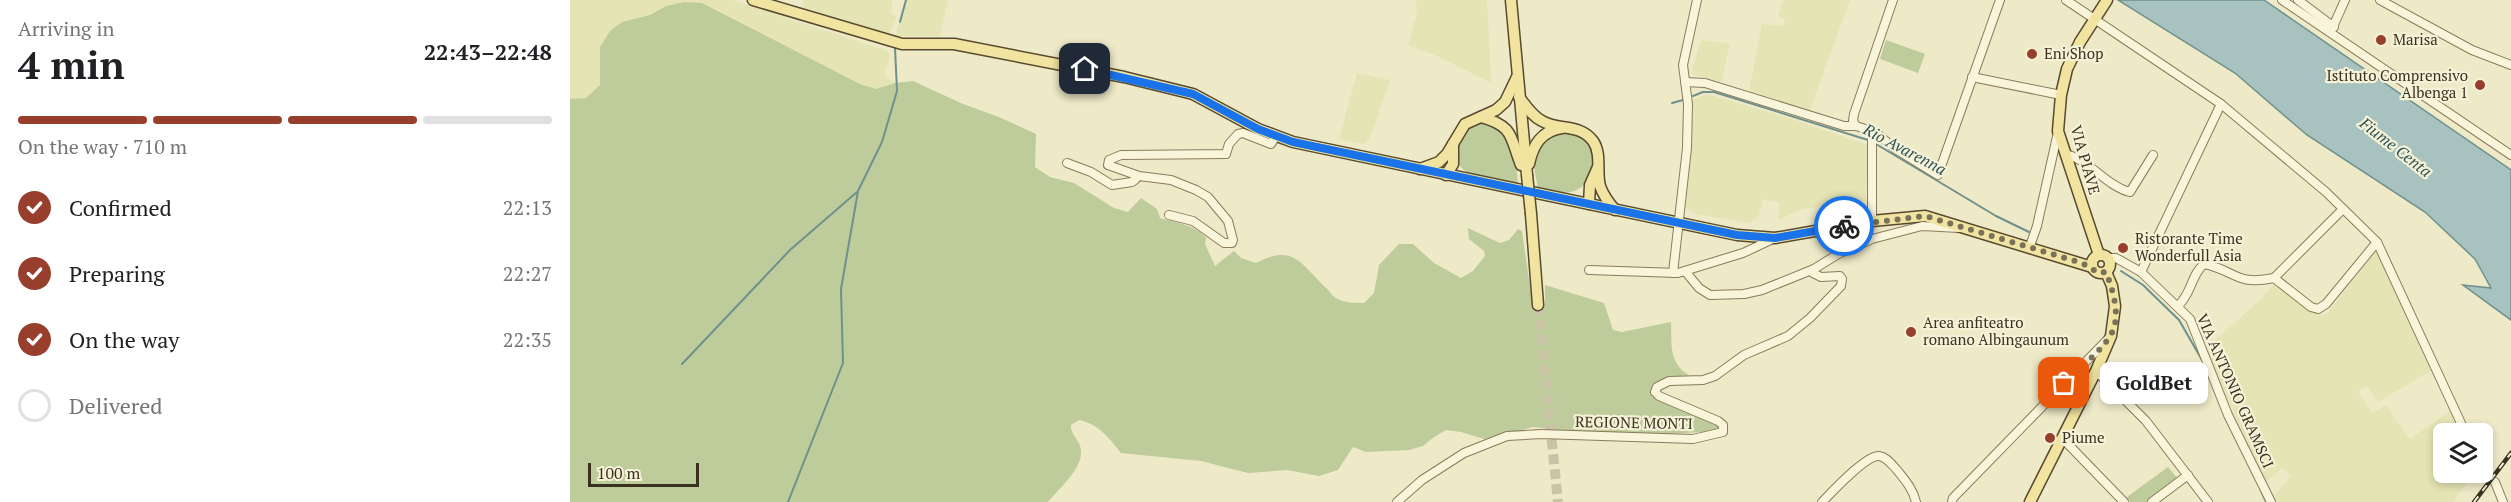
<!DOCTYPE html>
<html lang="en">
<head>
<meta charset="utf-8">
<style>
	:root { --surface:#fff; --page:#f6f6f6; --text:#202124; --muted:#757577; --line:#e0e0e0; --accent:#983e2d }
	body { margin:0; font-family:"PT Serif",serif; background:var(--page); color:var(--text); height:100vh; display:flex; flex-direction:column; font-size:22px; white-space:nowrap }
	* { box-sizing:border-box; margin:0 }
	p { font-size:20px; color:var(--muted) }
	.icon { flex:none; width:33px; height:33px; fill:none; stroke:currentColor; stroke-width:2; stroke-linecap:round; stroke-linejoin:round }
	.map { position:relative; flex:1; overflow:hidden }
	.panel { display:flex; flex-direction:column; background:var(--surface); width:570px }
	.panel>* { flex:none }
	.fabs { position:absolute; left:1863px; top:423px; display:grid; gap:12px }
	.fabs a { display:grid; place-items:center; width:60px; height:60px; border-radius:9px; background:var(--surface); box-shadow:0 3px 9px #0003; font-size:30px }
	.scale { position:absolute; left:18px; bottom:15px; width:111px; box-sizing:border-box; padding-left:6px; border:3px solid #3a3120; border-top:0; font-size:16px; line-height:21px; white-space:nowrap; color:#3a3120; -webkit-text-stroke:4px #f5f2d7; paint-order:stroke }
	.pin { position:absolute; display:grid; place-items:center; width:51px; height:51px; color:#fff; margin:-26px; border-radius:12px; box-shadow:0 3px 9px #0006 }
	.courier { position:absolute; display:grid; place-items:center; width:60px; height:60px; margin:-30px; border:4px solid #1a73e8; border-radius:50%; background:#fff; color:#222; box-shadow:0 2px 8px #0007 }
	.bubble { position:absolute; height:42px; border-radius:9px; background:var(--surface); box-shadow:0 3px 9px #0003; font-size:20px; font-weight:600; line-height:42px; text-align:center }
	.head em { font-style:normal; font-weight:600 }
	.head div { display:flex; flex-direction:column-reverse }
	.head { display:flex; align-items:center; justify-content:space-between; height:102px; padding:0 18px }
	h1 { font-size:39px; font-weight:600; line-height:45px }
	.bar { display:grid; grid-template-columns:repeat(4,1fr); gap:9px 6px; align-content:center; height:72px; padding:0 18px }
	.bar i { height:8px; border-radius:4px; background:var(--line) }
	.bar .current { background:var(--accent) }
	.bar p { grid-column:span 4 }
	ol { padding:0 18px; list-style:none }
	li { display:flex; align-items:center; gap:18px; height:66px }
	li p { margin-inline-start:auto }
	li .icon { padding:6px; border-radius:50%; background:var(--accent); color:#fff; stroke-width:4 }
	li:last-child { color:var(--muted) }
	li i { width:33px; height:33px; border:3px solid var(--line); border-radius:50% }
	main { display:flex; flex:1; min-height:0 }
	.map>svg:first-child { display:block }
	.farmland { fill:#e4e4b4 }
	.green { fill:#becc9b }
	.water { fill:#a8c2bf; stroke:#6f918e; stroke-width:1.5 }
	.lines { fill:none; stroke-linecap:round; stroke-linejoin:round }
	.stream { stroke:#6f918e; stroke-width:2 }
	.major-tunnel { stroke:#cac4a6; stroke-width:10; stroke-dasharray:10 5; stroke-linecap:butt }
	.minor-casing { stroke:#8a7c5c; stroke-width:10 }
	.major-casing { stroke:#584930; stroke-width:13 }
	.minor { stroke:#f9f5db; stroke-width:8 }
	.major { stroke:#f0e4a0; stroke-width:10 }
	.rail-casing { stroke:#3a3120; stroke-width:4.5 }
	.rail { stroke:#f5f2d7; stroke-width:2; stroke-dasharray:7; stroke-linecap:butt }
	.major-bridge-casing { stroke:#584930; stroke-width:13; stroke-linecap:butt }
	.major-bridge { stroke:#f0e4a0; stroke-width:10 }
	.done { stroke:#79715a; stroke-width:6; stroke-dasharray:0 10.8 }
	.route { stroke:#1a73e8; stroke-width:8 }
	.poi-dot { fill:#983e2d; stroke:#f5f2d7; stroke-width:2 }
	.labels { text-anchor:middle; stroke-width:4.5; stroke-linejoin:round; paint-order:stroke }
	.poi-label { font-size:15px; fill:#3a3120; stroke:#f5f2d7; text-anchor:start }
	.street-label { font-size:15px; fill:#3a3120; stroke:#f5f2d7 }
	.water-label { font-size:16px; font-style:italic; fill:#2f555a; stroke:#f5f2d7 }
</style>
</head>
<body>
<main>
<section class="panel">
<div class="head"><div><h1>4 min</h1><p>Arriving in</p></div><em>22:43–22:48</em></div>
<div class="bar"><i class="current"></i><i class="current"></i><i class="current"></i><i></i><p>On the way · 710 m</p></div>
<ol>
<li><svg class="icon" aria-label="check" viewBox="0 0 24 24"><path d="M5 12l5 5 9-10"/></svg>Confirmed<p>22:13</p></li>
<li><svg class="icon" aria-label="check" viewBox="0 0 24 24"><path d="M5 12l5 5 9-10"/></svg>Preparing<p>22:27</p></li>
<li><svg class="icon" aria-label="check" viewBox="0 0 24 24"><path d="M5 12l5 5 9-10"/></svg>On the way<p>22:35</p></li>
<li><i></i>Delivered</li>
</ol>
</section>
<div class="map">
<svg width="1941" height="502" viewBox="0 0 1941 502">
	<rect width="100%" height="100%" fill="#eee9c7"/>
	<g class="farmland">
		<path d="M 0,0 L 162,0 L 318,51 L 320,56 L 314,75 L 325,83 L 306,89 L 290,84 L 132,3 L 96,6 L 80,15 L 52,22 L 30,48 L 30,85 L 16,98 L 0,99 Z"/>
		<path d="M 234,0 L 322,0 L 321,4 L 323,5 L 321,13 L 326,16 L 319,37 L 232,9 Z"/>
		<path d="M 336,0 L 378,0 L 370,36 L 325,36 Z"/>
		<path d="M 846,0 L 917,0 L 921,83 L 867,56 L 838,45 L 847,14 Z"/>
		<path d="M 1214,0 L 1280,0 L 1240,110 L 1179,92 L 1192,24 L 1213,26 L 1215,18 L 1208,16 Z"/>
		<path d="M 1131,40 L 1160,44 L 1151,82 L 1121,74 Z"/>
		<path d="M 787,73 L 820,80 L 799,140 L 794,144 L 769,139 Z"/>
		<path d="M 1137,94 L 1228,121 L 1297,145 L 1296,201 L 1267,203 L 1229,210 L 1211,219 L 1208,218 L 1210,202 L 1193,199 L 1188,218 L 1178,223 L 1126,214 L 1116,208 L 1113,203 L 1124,99 Z"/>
		<path d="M 1808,251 L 1862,370 L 1808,402 L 1797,386 L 1788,391 L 1802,413 L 1816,405 L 1840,439 L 1880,411 L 1891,433 L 1874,434 L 1874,472 L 1906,473 L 1902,476 L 1883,502 L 1705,502 L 1703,497 L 1721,476 L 1712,468 L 1695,483 L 1637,351 L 1638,347 L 1691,299 L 1705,283 L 1752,316 L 1758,313 L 1799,257 Z"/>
	</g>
	<g class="green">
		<path d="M 114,2 L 132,3 L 290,84 L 306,89 L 325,83 L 343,81 L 393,104 L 429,117 L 466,134 L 465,167 L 480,177 L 504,183 L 544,208 L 558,212 L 571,198 L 587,209 L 590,218 C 607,223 623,224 636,238 L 635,244 L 645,266 L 664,251 L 671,258 L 686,263 C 724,243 731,264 756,288 C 760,291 762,296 766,298 C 775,303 784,303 794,303 L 804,293 L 809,265 L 829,244 L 843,244 L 864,263 L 891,278 L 903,271 L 915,256 L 914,251 L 899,239 L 898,228 L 930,243 L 939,240 L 948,229 L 952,231 L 963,307 L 975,305 L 975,285 L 1034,303 L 1043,330 L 1052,332 L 1101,322 C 1102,343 1098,363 1119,375 L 1092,379 L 1084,385 L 1082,395 L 1143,421 L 1149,428 L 1148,431 L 1084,435 L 1016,433 L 963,427 L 914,439 L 891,432 L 876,430 L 864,437 L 853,446 L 839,450 L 796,452 L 783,447 L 768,470 L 749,476 L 717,470 L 678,473 L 631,461 L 551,453 C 539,438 529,424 509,420 L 501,425 C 500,435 511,441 511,451 C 512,470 489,488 478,502 L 0,502 L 0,99 L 16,98 L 30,85 L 30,47 L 40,31 L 52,22 L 80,15 L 96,6 Z"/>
		<path d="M 1316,40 L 1355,54 L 1348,73 L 1310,59 Z"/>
		<path d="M 911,122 C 942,123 946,158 948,184 C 935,181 909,179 898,173 C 874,158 890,129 911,122 Z"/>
		<path d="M 995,131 C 1019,136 1031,151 1020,175 C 1016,184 1011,190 1000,192 C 990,195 978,191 968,189 L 963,161 L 973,139 Z"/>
		<path d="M 1598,467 L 1608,479 L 1578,502 L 1560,502 L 1557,497 Z"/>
	</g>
	<path class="water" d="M 1548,0 L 1694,0 L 1941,170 L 1941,320 L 1893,285 L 1921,288 L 1905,259 L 1855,212 L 1737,135 L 1665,73 Z"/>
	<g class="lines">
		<g class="stream">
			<path d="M 330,22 L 336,0"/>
			<path d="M 1123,96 L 1133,92 L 1144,92 L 1298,140"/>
			<path d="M 1102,103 L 1113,100"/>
			<path d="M 1306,144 L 1426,216 L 1459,232"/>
			<path d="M 1551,271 L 1573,285 L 1609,320 L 1632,360"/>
			<path d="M 112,364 L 220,250 L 287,192"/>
			<path d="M 1690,488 L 1696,502"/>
			<path d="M 218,502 L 273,363 L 271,289 L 288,191 L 312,142 L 327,91 L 325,48"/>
		</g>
		<path class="major-tunnel" d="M 968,305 L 988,502"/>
		<g class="minor-casing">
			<g id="minor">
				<path d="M 1496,0 L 1651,104 L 1756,192 L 1807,242 L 1896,434"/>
				<path d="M 1712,0 L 1941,155"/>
				<path d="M 1728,0 L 1764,27"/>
				<path d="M 1810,0 L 1902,50 L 1941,65"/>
				<path d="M 1761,31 L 1775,0"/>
				<path d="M 1402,77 L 1491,95"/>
				<path d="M 1115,82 L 1135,83 L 1274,126 L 1286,126 L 1305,132 L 1324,148 L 1368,175 L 1430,0"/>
				<path d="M 1286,126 L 1283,121 L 1284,114 L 1323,0"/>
				<path d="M 1495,154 C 1519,159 1536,186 1560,192 L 1583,155"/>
				<path d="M 497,163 L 521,172 L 542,185 L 562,182 L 566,179 L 565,175"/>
				<path d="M 599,215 L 623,221 L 654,243 L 662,243 L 663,240 L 658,221 L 638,197 L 626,190 L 601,180 L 569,176 L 538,165 L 539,160 L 551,155 L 656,154 L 659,144 L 668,134 L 673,133 L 701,144 L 706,136"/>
				<path d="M 1302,221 L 1302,137"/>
				<path d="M 1460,246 L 1467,226 L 1488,132"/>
				<path d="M 1539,258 L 1546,258 L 1571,272 L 1620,319 L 1658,415 L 1701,502"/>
				<path d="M 1019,270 L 1108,273 L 1173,253 L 1205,238"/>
				<path d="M 1115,271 L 1129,288 L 1140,295 L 1174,294 L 1192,290 L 1244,269 L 1268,254 L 1302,239 L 1352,226 L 1389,228"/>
				<path d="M 1571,272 L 1651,104"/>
				<path d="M 1103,273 L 1117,148 L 1118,104 L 1113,65 L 1127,0"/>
				<path d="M 1704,278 L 1772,210"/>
				<path d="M 1608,306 C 1622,293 1621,275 1634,264 C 1665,270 1665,286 1704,278 L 1741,307 L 1748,309 L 1756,304 L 1807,242"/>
				<path d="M 1526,371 L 1576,421 L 1638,502"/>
				<path d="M 1493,439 L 1554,502"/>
				<path d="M 1912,470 L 1915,473"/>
				<path d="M 1925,482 L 1933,502"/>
				<path d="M 827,502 L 852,480 L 894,453 L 937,436 L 971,434 L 1123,439 L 1153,432 L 1153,425 L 1148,421 L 1089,396 L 1085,392 L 1087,387 L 1099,381 L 1133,380 L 1145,376 L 1174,355 L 1218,336 L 1240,318 L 1271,286 L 1272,279 L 1270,276 L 1251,277 L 1243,273 L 1244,269"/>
				<path d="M 1252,502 C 1262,492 1296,455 1309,456 C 1317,457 1322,465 1327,470 C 1335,480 1343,489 1346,502"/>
				<path d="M 1382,502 L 1383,498 L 1539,338"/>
				<path d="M 1582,502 L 1618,475"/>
			</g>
		</g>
		<g class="major-casing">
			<g id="major">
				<path d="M 183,0 L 332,44 L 384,44 L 554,77 L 623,94 L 688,129 L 723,142 L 1167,235 L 1205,238 L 1302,221 L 1355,216 L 1522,267"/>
				<path d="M 941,0 L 957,175"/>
				<path d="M 949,97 C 956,106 962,116 972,121 C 989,131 1009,123 1023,141 C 1032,154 1026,172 1030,186 C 1033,195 1039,203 1045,210"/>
				<path d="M 911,117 C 944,126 940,137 951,165"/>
				<path d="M 959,164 C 963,145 971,131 992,128"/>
				<path d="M 850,169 L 869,162 L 877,154 L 895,124 L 926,110 L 935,102 L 947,77"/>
				<path d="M 876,175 L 883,164 L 883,144"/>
				<path d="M 1019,204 L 1020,185 L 1028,167"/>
				<path d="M 961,214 L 968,305"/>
				<circle cx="1531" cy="264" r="9"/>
				<path d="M 1529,255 L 1488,131 L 1491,95 L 1497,69 L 1510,42 L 1537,0"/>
				<path d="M 1460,502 L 1526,371 L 1541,336 L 1545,306 L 1542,286 L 1536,272"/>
			</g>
		</g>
		<use href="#minor" class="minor"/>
		<use href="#major" class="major"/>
		<g class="rail-casing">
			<path id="rail" d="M 1904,502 L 1941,453"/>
		</g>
		<use href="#rail" class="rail"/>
		<g class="major-bridge-casing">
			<path id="major-bridge" d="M 957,175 L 961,214"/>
		</g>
		<use href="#major-bridge" class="major-bridge"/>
	</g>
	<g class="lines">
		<path class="done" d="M 1274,226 L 1355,216 L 1512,263 L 1529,273 L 1536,272 C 1543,290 1552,319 1540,336 C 1532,350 1507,371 1494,383"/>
		<path class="route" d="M 515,69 L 623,94 L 688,129 L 723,142 L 1167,235 L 1205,238 L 1274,226"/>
	</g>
	<g class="poi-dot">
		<circle cx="1811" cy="40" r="6"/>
		<circle cx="1462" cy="54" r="6"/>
		<circle cx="1910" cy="85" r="6"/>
		<circle cx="1553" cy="248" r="6"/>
		<circle cx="1341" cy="332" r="6"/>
		<circle cx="1480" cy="438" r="6"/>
	</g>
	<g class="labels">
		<g class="poi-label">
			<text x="1823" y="45">Marisa</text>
			<text x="1474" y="59">Eni Shop</text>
			<text x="1898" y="81" text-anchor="end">Istituto Comprensivo<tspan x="1898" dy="17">Albenga 1</tspan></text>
			<text x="1565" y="244">Ristorante Time<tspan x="1565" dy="17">Wonderfull Asia</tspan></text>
			<text x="1353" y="328">Area anfiteatro<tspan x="1353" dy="17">romano Albingaunum</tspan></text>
			<text x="1492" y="443">Piume</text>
		</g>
		<g class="street-label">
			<text transform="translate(1515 160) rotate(74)" y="5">VIA PIAVE</text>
			<text transform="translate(1665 391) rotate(66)" y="5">VIA ANTONIO GRAMSCI</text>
			<text transform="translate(1064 423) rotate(1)" y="5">REGIONE MONTI</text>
		</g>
		<g class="water-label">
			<text transform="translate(1826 147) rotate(38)" y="6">Fiume Centa</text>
			<text transform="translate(1335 149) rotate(28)" y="6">Rio Avarenna</text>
		</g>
	</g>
</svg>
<div class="fabs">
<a><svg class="icon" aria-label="layers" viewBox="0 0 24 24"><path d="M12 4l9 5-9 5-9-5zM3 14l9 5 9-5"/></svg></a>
</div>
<div class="scale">100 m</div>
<div class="pin" style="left:1494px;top:383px;background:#ea580c"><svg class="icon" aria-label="bag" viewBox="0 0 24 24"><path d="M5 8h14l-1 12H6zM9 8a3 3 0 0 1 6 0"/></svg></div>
<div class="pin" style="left:515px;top:69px;background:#1f2937"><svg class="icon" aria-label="home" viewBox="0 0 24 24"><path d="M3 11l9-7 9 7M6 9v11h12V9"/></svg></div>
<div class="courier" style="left:1274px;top:226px"><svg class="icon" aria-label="bike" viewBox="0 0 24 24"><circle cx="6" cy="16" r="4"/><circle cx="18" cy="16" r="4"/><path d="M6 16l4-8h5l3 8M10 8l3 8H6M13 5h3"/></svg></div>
<div class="bubble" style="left:1530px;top:362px;width:108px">GoldBet</div>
</div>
</main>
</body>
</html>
